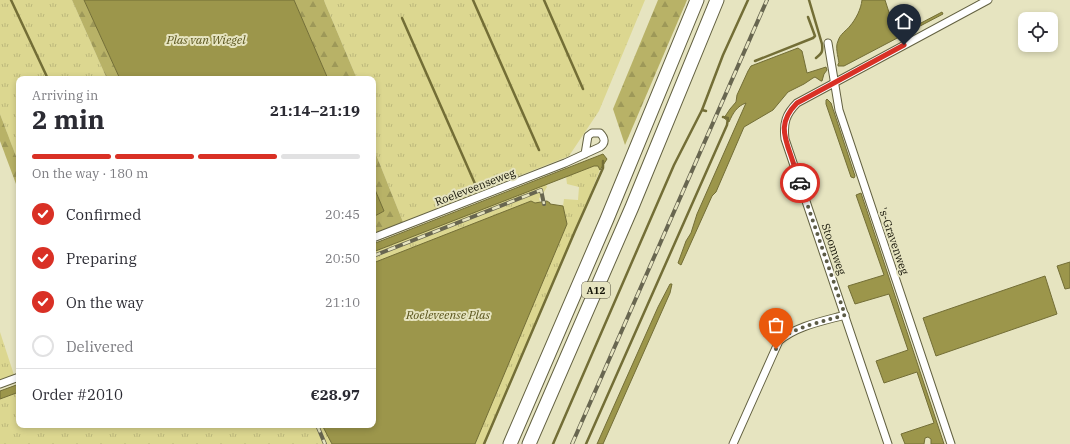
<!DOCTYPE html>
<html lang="en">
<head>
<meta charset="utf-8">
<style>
	:root { --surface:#fff; --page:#f7f7f7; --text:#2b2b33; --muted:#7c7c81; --line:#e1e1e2; --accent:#d93025 }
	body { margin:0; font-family:"IBM Plex Serif",serif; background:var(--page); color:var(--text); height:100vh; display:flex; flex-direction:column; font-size:15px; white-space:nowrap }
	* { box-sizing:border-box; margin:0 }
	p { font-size:13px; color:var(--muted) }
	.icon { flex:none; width:22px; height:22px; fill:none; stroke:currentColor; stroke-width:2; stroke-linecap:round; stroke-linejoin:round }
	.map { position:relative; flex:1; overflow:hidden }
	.panel { position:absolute; left:16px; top:76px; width:360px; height:352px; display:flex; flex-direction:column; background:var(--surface); border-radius:8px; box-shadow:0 2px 6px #0003 }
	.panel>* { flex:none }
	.tools { position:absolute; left:1018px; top:12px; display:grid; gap:8px }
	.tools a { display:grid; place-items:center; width:40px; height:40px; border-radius:8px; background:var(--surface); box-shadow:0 2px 6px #0003; font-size:20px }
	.pin { position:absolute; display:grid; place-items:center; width:34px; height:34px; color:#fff; margin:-41px -17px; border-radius:50% 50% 50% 0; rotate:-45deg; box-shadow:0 0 4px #0007 }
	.pin .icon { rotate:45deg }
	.courier { position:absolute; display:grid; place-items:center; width:40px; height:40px; margin:-20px; border:3px solid #d93025; border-radius:50%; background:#fff; color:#222; box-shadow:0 1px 5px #0007 }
	.overview em { font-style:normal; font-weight:700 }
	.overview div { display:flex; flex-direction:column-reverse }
	.overview { display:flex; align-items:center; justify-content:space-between; height:68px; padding:0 16px }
	h1 { font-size:26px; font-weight:700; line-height:30px }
	.bar { display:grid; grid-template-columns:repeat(4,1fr); gap:6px 4px; align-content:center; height:48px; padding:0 16px }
	.bar i { height:5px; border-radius:3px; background:var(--line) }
	.bar .current { background:var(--accent) }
	.bar p { grid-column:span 4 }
	.line { display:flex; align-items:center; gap:10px; padding:0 16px; border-top:1px solid var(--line) }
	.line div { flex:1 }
	ol { padding:0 16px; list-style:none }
	li { display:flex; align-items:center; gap:12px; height:44px }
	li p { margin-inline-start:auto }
	li .icon { padding:4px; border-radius:50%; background:var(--accent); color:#fff; stroke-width:4 }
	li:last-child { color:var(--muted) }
	li i { width:22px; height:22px; border:2px solid var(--line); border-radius:50% }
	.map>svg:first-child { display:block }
	.grass { fill:url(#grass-tufts) }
	.forest { fill:url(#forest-firs) }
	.water { fill:#9c964b; stroke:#736e36 }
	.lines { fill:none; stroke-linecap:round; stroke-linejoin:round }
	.stream { stroke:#736e36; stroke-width:2.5 }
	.street-casing { stroke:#636141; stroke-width:9 }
	.highway-casing { stroke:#636141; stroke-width:15 }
	.street { stroke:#fff; stroke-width:7 }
	.highway { stroke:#fff; stroke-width:13 }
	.rail-casing { stroke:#686650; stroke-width:4 }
	.rail { stroke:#e6e4c0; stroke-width:2.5; stroke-dasharray:8; stroke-linecap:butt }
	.done { stroke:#5c5b46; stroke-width:4; stroke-dasharray:0 7.2 }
	.route { stroke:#d93025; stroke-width:5 }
	.labels { text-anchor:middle; stroke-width:4; stroke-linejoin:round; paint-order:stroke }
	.shield { fill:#e6e4c0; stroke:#52503d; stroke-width:1 }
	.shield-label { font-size:10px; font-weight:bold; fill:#121105 }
	.street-label { font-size:11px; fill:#121105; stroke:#e6e4c0 }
	.water-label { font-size:12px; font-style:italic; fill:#59541b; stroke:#e6e4c0 }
</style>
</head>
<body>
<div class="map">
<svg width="1070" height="444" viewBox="0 0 1070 444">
	<defs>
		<pattern id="grass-tufts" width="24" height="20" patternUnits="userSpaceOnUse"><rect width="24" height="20" fill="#dcd790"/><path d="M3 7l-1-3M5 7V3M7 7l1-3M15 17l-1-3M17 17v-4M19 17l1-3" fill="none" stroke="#bcb87b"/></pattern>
		<pattern id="forest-firs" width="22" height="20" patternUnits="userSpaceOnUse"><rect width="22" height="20" fill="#b8b267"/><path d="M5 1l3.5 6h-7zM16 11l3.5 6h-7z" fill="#9d9858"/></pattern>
	</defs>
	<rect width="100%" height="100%" fill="#e6e4c0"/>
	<g class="grass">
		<path d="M 0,0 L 72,0 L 107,79 L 19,79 L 19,164 L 0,114 Z"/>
		<path d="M 324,0 L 645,0 L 599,111 L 569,156 L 403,222 L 373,147 L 373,79 L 357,79 L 325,3 Z"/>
		<path d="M 594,166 L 598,166 L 600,170 L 566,253 L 485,444 L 475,444 L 567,224 L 563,206 L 564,199 L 578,200 L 579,187 L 567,184 L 566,176 Z"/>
		<path d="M 546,184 L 547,187 L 541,197 L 539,198 L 540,202 L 535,203 L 531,201 L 507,211 L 373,263 L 373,252 Z"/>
		<path d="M 0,332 L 14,375 L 0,380 Z"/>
		<path d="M 19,392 L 19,425 L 322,425 L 332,444 L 0,444 L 0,399 Z"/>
	</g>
	<g class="forest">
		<path d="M 72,0 L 84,0 L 120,79 L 107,79 Z"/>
		<path d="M 294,0 L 324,0 L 325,3 L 357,79 L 328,79 Z"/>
		<path d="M 658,0 L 687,0 L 625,145 L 613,109 Z"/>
		<path d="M 0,114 L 19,164 L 19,192 L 0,141 Z"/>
		<path d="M 373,147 L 403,222 L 373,234 L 373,217 L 384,211 L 373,185 Z"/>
	</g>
	<g class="water">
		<path d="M 84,0 L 294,0 L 328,79 L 120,79 Z"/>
		<path d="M 862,0 L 885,0 L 896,34 L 898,35 L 942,12 L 943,14 L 844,66 L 838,66 L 838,64 L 839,63 C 838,56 835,47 838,41 C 840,34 846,31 850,26 C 856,19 861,9 862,0 Z"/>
		<path d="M 798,48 L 802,51 L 807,73 L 826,67 L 827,70 L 824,74 L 822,81 L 821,81 L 815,77 L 813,78 L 804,84 L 788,92 L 773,110 L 744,127 L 716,192 L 712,196 L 681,265 L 678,263 L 686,241 L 691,233 L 697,214 L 746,103 C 737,106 733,113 729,122 L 724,118 L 730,109 L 736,102 L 737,95 L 748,71 L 751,66 Z"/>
		<path d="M 827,99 L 831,103 L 855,176 L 854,178 L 851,177 L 826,104 L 826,100 Z"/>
		<path d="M 603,154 L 607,159 L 600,170 L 598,166 L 594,166 L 373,252 L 373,244 Z"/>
		<path d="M 373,185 L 384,211 L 373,217 Z"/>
		<path d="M 861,193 L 944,444 L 931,444 L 931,439 L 928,437 L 925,438 L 924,444 L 905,444 L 901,434 L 934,423 L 917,372 L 884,383 L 876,361 L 908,350 L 889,294 L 855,304 L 848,286 L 884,275 L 856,195 Z"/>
		<path d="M 531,201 L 535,203 L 547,201 L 550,203 L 550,204 L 563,206 L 567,224 L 475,444 L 332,444 L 322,425 L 373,425 L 373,263 Z"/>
		<path d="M 1070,262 L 1070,288 L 1065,289 L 1057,266 Z"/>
		<path d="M 1045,276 L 1057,314 L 936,356 L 923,318 Z"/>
		<path d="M 670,284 L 672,284 L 670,293 L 603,444 L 597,444 L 658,307 Z"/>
		<path d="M 19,384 L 19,392 L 0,399 L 0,391 Z"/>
	</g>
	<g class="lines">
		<g class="stream">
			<path d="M 11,0 L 48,79"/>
			<path d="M 473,0 L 539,150"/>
			<path d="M 544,0 L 583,89"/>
			<path d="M 809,0 L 822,44 C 823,52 822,53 816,58"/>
			<path d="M 402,18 L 476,186"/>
			<path d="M 755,61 L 813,38 L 815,36 L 808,17"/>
			<path d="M 702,110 L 706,111"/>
			<path d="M 484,444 L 575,231 L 603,168 L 603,161"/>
			<path d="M 553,444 L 674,165 L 702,110 L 723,55 L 748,0"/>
			<path d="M 586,444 L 727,125 L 728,118 L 723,117"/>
		</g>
		<g class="street-casing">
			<g id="street">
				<path d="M 828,43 L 839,110 L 951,444"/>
				<path d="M 373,238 L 565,163 L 600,147 C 606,143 605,138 600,133 L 592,133 L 588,136 L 585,154"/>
				<path d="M 0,384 L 19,377"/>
				<path d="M 733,444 L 779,341 C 796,326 823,321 845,315"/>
				<path d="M 888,444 L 785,139 C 783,123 786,114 797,103 L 988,0"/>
			</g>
		</g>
		<g class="highway-casing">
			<g id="highway">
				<path d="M 510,444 L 607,219 L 697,0"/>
				<path d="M 529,444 L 632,207 L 717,0"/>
			</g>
		</g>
		<use href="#street" class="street"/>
		<use href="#highway" class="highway"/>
		<g class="rail-casing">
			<g id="rail">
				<path d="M 373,256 L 541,190 L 544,204"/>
				<path d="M 317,425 L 325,444"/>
				<path d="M 572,444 L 767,0"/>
			</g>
		</g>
		<use href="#rail" class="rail"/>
	</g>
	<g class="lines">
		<path class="done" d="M 776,349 C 777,346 778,343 780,340 C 791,328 828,320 845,315 L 800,183"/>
		<path class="route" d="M 800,183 C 797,174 794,165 791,156 C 783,134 779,121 797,103 L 904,45"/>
	</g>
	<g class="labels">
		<rect class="shield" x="582" y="282" width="28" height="16" rx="3"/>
		<g class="shield-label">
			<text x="596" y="294">A12</text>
		</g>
		<g class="street-label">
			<text transform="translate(475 187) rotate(-21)" y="4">Roeleveenseweg</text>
			<text transform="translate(894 241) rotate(71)" y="4">'s-Gravenweg</text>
			<text transform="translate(834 249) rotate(71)" y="4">Stoomweg</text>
		</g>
		<g class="water-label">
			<text x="206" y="44">Plas van Wiegel</text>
			<text x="448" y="319">Roeleveense Plas</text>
		</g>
	</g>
</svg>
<div class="tools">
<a><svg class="icon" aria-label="locate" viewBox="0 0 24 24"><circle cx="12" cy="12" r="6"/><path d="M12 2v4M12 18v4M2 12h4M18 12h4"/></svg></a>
</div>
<div class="pin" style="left:776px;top:349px;background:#ea580c"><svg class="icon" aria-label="bag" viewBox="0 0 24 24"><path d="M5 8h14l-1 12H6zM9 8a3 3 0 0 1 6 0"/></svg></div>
<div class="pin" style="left:904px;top:45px;background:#1f2937"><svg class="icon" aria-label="home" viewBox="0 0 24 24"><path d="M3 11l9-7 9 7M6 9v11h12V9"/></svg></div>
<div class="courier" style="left:800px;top:183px"><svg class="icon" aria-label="car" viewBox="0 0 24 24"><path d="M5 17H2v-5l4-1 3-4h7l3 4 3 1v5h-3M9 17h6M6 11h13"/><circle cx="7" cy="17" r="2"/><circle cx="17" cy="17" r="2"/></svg></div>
<section class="panel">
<div class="overview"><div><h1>2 min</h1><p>Arriving in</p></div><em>21:14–21:19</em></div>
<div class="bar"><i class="current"></i><i class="current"></i><i class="current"></i><i></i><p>On the way · 180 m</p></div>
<ol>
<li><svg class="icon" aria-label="check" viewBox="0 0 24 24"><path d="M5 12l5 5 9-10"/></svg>Confirmed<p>20:45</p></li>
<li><svg class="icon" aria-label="check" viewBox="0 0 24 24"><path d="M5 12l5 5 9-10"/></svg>Preparing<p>20:50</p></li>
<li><svg class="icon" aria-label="check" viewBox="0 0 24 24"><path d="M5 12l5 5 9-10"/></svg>On the way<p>21:10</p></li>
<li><i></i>Delivered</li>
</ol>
<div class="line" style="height:52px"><div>Order #2010</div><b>€28.97</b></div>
</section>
</div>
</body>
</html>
